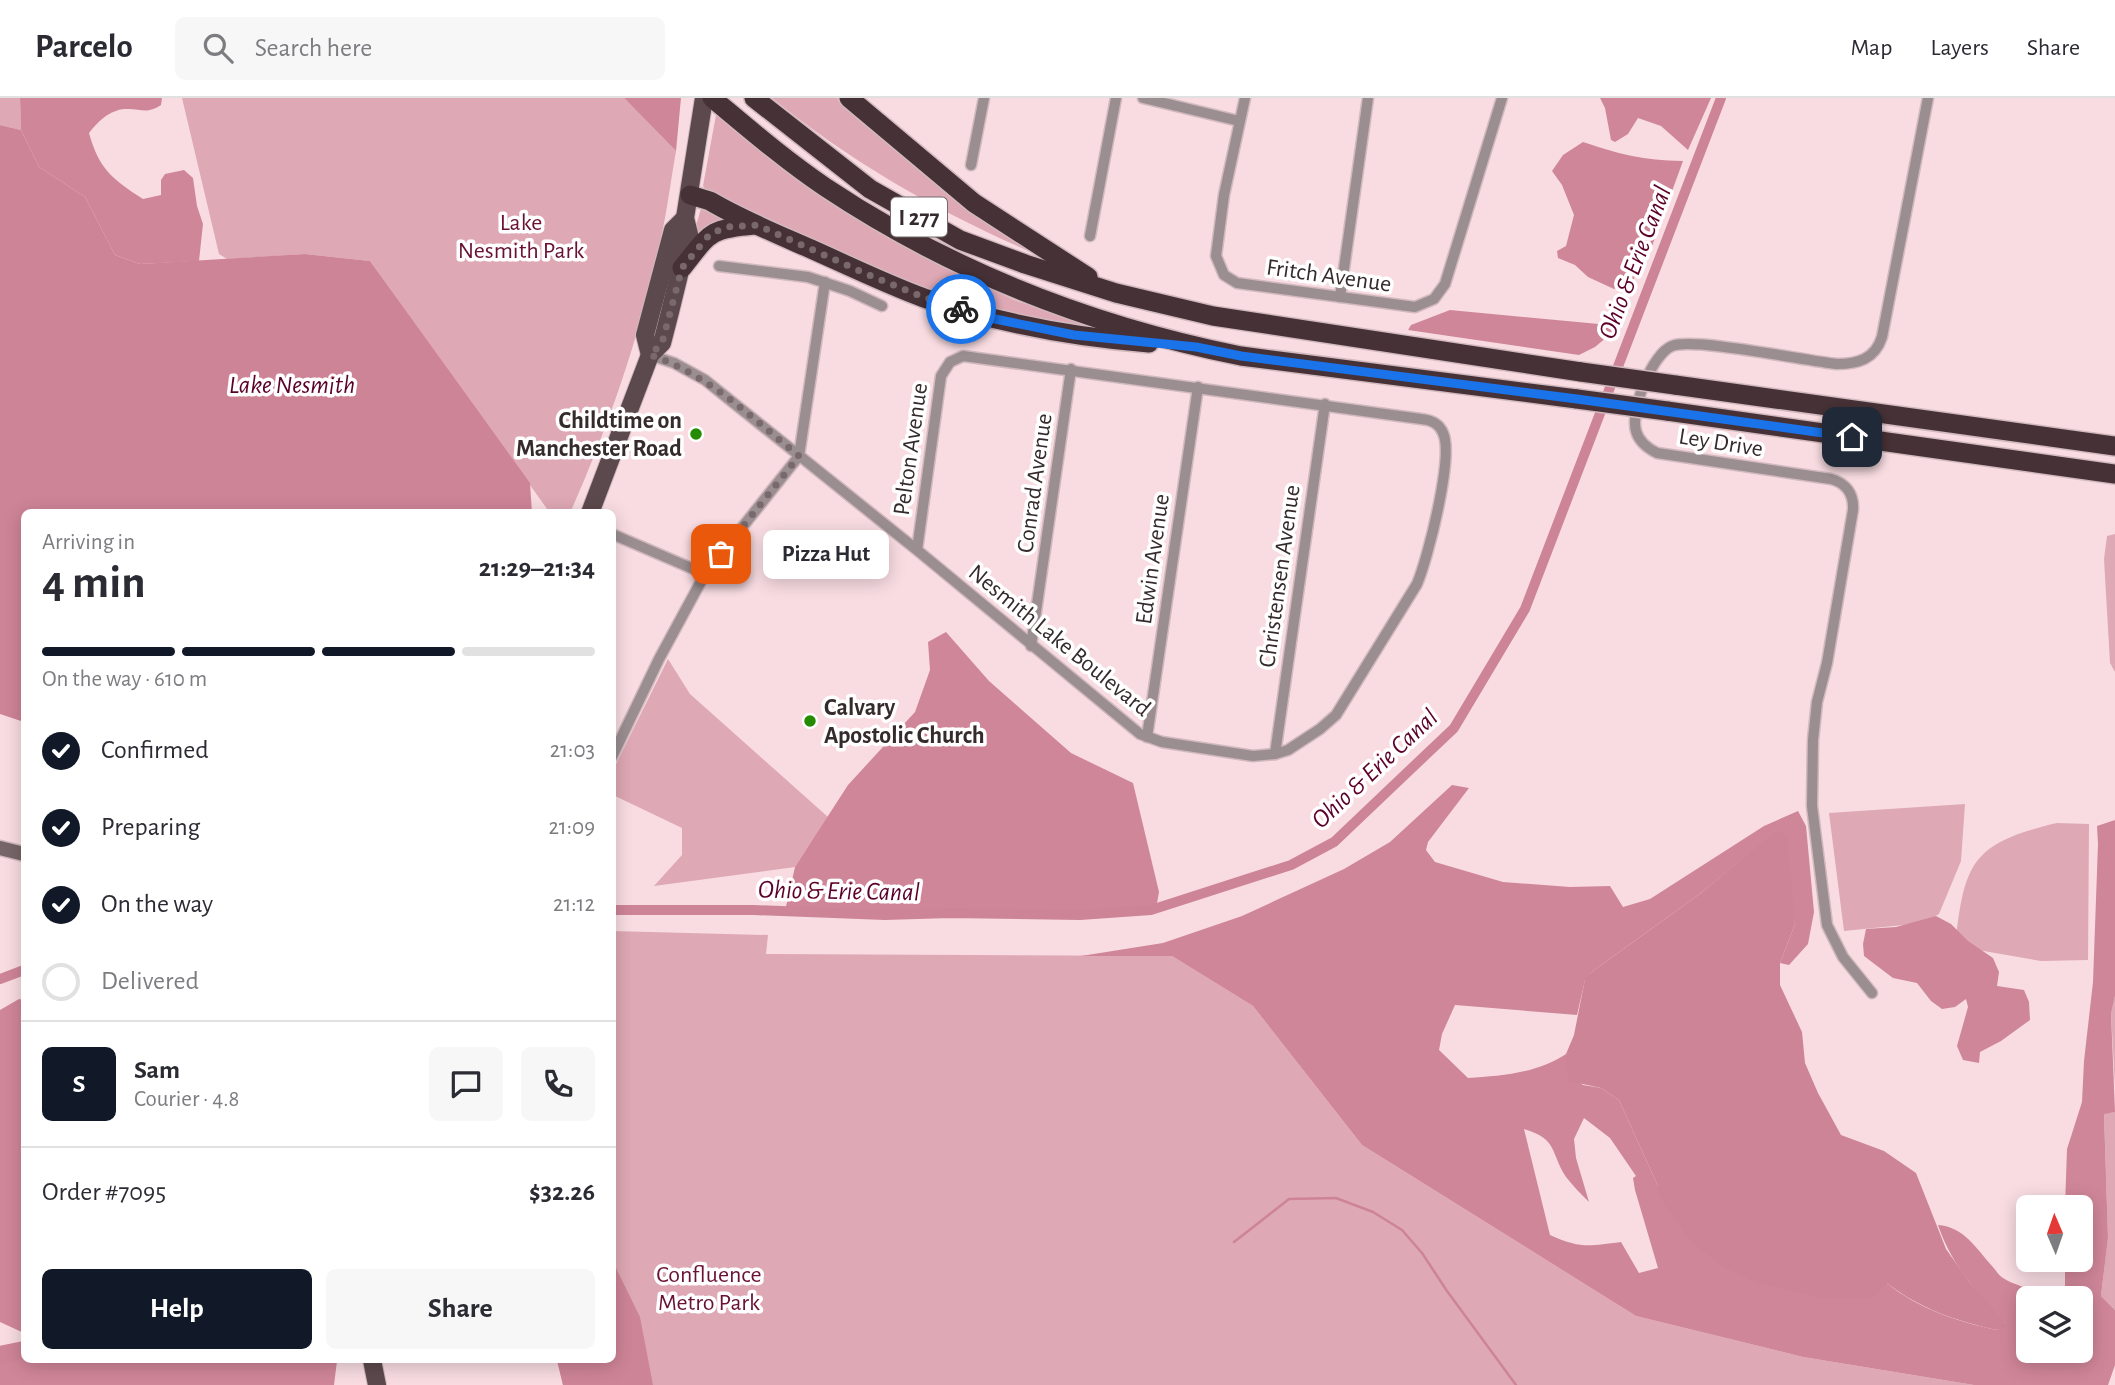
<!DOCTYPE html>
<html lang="en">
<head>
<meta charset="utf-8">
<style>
	:root { --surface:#fff; --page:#f7f7f7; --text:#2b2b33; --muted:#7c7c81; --line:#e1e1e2; --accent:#111827 }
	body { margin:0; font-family:"Alegreya Sans",sans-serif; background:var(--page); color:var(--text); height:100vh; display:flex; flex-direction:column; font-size:26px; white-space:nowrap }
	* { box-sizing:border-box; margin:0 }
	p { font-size:23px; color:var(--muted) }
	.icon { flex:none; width:38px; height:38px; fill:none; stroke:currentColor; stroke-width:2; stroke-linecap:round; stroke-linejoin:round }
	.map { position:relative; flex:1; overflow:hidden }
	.sheet { position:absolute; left:21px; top:411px; width:595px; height:854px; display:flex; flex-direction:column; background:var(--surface); border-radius:10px; box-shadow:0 4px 18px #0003 }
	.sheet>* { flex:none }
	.needle { width:46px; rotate:358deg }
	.tools { position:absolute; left:2016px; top:1097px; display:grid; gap:14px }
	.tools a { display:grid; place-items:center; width:77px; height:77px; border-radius:10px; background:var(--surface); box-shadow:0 4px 18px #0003; font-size:35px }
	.pin { position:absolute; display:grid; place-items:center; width:60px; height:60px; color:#fff; margin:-30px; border-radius:14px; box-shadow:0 4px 10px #0006 }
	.courier { position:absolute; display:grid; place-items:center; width:70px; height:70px; margin:-35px; border:5px solid #1a73e8; border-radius:50%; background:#fff; color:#222; box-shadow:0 2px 9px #0007 }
	.bubble { position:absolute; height:49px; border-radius:10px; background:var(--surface); box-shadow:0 4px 18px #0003; font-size:23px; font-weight:700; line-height:49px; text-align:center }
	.headline em { font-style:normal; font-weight:700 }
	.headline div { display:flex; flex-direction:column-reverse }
	.headline { display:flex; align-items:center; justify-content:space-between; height:119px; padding:0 21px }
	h1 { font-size:46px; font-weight:700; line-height:52px }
	.bar { display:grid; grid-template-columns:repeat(4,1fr); gap:10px 7px; align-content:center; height:84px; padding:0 21px }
	.bar i { height:9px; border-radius:5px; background:var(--line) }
	.bar .active { background:var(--accent) }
	.bar p { grid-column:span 4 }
	.line { display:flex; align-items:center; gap:18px; padding:0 21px; border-top:2px solid var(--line) }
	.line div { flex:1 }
	.round { display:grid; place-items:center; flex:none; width:74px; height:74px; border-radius:10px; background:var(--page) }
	ol { padding:0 21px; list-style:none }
	li { display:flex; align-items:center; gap:21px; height:77px }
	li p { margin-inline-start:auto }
	li .icon { padding:7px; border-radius:50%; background:var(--accent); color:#fff; stroke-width:4 }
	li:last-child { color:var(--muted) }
	li i { width:38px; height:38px; border:4px solid var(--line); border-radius:50% }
	.action { display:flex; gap:14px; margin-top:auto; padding:14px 21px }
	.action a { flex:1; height:80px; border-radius:10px; background:var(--accent); color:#fff; font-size:28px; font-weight:700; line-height:80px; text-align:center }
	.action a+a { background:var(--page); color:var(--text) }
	header { display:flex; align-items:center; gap:42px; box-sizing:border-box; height:98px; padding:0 35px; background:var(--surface); border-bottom:2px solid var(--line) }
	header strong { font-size:33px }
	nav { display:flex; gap:38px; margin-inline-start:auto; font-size:24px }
	.search { width:490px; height:63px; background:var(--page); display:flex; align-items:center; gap:18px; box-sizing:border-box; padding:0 24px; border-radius:10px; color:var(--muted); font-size:26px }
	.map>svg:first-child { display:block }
	.green { fill:#dea8b4 }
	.forest { fill:#d08699; fill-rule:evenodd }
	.water { fill:#ce8497 }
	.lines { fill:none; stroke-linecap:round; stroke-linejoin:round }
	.stream { stroke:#ce8497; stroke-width:2.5 }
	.canal { stroke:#ce8497; stroke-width:10 }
	.river { stroke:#ce8497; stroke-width:18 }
	.street-casing { stroke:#d1b9be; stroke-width:13 }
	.secondary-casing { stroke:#d1b9be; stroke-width:17 }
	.primary-casing { stroke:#d1b9be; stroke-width:20 }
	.highway-casing { stroke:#d1b9be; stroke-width:22 }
	.street { stroke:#9a8e91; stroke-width:10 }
	.secondary { stroke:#766569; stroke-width:14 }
	.primary { stroke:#5c494d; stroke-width:18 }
	.highway { stroke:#463136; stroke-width:19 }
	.highway-bridge-casing { stroke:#d1b9be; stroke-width:22; stroke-linecap:butt }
	.highway-bridge { stroke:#463136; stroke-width:19 }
	.done { stroke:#79696c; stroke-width:7; stroke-dasharray:0 12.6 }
	.route { stroke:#1a73e8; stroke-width:9 }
	.poi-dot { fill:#258b02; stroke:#fff; stroke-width:2.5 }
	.labels { text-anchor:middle; stroke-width:7; stroke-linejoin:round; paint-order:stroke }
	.shield { fill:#fff; stroke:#726b6c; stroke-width:2 }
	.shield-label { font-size:23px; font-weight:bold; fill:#352b2d }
	.park-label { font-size:24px; fill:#6a1134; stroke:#fff }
	.street-label { font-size:24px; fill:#352b2d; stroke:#fff }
	.poi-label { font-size:24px; font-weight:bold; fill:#352b2d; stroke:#fff; text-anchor:end }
	.water-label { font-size:26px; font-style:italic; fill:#5c0029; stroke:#fff }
</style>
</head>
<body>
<header>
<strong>Parcelo</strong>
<div class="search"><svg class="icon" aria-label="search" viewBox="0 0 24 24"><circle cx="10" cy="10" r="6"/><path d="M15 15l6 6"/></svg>Search here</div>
<nav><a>Map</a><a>Layers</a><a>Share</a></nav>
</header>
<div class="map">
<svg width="2115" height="1287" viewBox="0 0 2115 1287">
	<rect width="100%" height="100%" fill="#f8dce2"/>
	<g class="green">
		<path d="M 0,0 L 20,0 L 21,32 L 0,27 Z"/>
		<path d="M 182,0 L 624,0 L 676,53 C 670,87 666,121 658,154 C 638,243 607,332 570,415 L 550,415 L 370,163 L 305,156 L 227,161 L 219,156 Z"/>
		<path d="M 772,0 L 837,0 L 1032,150 L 1031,154 C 938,114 851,64 772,0 Z"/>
		<path d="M 716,17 L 756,50 L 824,99 L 887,139 L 1014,202 L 1103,231 L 998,215 L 924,192 L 715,103 L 703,88 Z"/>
		<path d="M 702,107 L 733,120 L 692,142 Z"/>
		<path d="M 2115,436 L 2115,574 L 2110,565 L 2104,461 L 2107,438 Z"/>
		<path d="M 668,561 L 690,596 L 828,719 L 795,769 L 654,788 L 682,757 L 682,730 L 613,697 L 613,672 Z"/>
		<path d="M 1965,706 L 1961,763 L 1939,816 L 1923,825 L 1844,833 L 1829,715 Z"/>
		<path d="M 2057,725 L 2089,726 L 2088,862 L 2041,863 L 1955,848 C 1964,764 1972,745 2057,725 Z"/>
		<path d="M 612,833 L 768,837 L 766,856 L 1172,858 L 1253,908 L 1362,1047 L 1636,1218 L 1803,1259 L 1974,1287 L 563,1287 L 557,1262 L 612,1262 Z"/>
		<path d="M 2115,898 L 2115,988 L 2111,914 Z"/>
		<path d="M 2115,1014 L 2115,1212 L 2101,1198 L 2108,1140 L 2104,1015 Z"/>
	</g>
	<g class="forest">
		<path d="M 20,0 L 162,0 L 161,7 C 146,17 141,10 125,11 C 109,12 98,24 89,35 C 99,71 112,81 143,101 L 161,97 L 161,82 L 165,76 L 184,72 L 193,80 L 197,108 L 203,126 L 199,163 L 140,166 L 115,157 L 85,99 L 39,69 L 21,32 Z"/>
		<path d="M 624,0 L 681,0 L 676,53 Z"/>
		<path d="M 1600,0 L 1711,0 L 1688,52 L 1661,28 L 1638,20 L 1628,36 L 1615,44 L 1611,42 L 1605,10 Z"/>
		<path d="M 1583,44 C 1622,57 1642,62 1683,63 L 1652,148 L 1632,184 L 1614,191 L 1588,179 L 1575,167 L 1558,160 L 1557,153 L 1566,148 L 1574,117 L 1562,87 L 1552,73 L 1563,57 Z"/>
		<path d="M 1450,212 L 1620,228 L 1595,249 L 1579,257 L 1408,232 L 1411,227 Z"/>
		<path d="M 946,534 L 989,583 L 1071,655 L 1133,685 L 1159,794 L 1156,811 C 1032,821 908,817 785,813 L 795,769 L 848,687 L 915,614 L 930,572 L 928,544 Z"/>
		<path d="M 1452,687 L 1469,690 L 1428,744 L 1426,752 L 1435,764 L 1503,784 L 1570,789 L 1610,788 L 1623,809 L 1650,801 L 1764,728 L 1798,713 L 1806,728 L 1814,814 L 1808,846 L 1789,867 L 1780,865 L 1795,826 L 1776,733 L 1701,795 L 1593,873 L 1585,882 L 1577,917 L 1455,907 L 1442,936 L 1439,952 L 1468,980 C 1501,978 1538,975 1566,956 L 1566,973 L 1583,987 L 1601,990 L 1619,1002 L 1658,1088 L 1658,1097 L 1887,1185 C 1918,1211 1959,1224 1997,1232 L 2006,1226 C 1978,1197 1951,1166 1938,1127 C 1964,1129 1976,1150 1992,1168 C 1996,1172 1999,1178 2003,1180 C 2016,1189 2031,1188 2042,1200 L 2028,1200 L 2028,1253 L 2081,1253 L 2081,1200 L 2065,1200 L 2065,1162 L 2081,1162 L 2081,1110 L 2065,1109 L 2067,1051 L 2082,1004 L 2084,963 L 2093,884 L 2098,746 L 2097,728 L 2115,722 L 2115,898 L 2111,915 L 2115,1014 L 2104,1016 L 2108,1140 L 2101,1198 L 2115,1212 L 2115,1267 L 2108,1287 L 1974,1287 L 1803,1259 L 1636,1218 L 1362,1047 L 1253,908 L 1172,858 L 1081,858 L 1163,845 L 1242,818 L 1344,771 L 1390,744 ZM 1584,1020 L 1610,1040 L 1636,1078 L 1633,1080 L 1635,1092 L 1658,1170 L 1639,1175 L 1621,1144 C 1589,1148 1581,1151 1550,1137 L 1524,1031 C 1558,1041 1550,1054 1566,1079 C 1573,1088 1581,1096 1589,1104 L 1576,1060 L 1574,1041 Z"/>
		<path d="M 1936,818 L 1951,826 L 1968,843 L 1993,860 L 1999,874 L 1997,888 L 2024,892 L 2029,904 L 2030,922 L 2001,943 L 1980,954 L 1979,965 L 1963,962 L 1957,948 L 1968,909 L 1966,901 L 1955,909 L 1942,911 L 1931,903 L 1917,885 L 1893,880 L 1864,858 L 1863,846 L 1866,831 L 1896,829 Z"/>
		<path d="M 19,901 L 24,902 L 24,1235 L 0,1224 L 0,912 Z"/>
		<path d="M 24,1252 L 24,1262 L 337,1263 L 334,1287 L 0,1287 L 0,1257 Z"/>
	</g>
	<g class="water">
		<path d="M 0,27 L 21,32 L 39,69 L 85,99 L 115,157 L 140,166 L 305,156 L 370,163 L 530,385 L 532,415 L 24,415 L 24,624 L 0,616 Z"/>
		<path d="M 1775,733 L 1787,736 L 1795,826 L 1780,865 L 1780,887 L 1802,934 L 1805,965 L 1818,995 L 1841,1037 L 1884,1053 L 1916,1075 L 1946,1151 L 1970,1185 L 2007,1227 L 1997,1232 C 1959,1224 1918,1210 1887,1185 L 1873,1200 L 1822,1200 L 1760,1186 L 1721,1168 L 1689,1142 L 1658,1097 L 1658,1088 L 1619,1002 L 1601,990 L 1569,983 L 1566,973 L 1566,956 L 1574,937 L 1585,881 L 1593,873 L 1701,795 Z"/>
		<path d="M 613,1164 L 640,1219 L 653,1287 L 563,1287 L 557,1262 L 612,1262 Z"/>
	</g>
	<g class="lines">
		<path class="stream" d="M 1234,1144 L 1289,1101 L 1336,1100 L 1373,1114 L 1402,1132 L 1422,1155 L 1447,1193 L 1516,1287"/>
		<g class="canal">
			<path d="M 612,812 L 754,812 L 885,817 L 950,815 L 1080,817 L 1151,812 L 1291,767 L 1334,744 L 1454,630 L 1525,511 L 1721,0"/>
			<path d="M 0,881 L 24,872"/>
		</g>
		<path class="river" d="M 0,1257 L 24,1252"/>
		<g class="street-casing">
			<g id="street">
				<path d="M 1143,0 L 1239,23"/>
				<path d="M 1245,0 L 1224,97 L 1216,158 L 1224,177 L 1237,185 L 1415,209 L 1434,201 L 1445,186 L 1502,0"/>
				<path d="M 971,67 L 984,0"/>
				<path d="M 1090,138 L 1116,0"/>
				<path d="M 719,168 L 808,179 L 850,193 L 882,208"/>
				<path d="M 1340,199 L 1368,0"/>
				<path d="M 650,257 L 674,265 L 705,282 L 917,452 L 1140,636 L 1162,644 L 1253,658 L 1275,656 L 1288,652 L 1320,631 L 1336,617 L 1417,486 C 1428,460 1454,358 1443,335 C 1439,325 1431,322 1421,321 L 963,258 L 950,264 L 941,278 L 917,452"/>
				<path d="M 612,436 L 705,476"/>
				<path d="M 1031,548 L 1071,271"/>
				<path d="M 1147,639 L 1198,289"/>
				<path d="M 1275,656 L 1325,306"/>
				<path d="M 612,659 L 659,561 L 705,476 L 799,358 L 825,184"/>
				<path d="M 1872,895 L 1843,859 L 1827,827 L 1812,708 L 1813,642 L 1817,604 L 1827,565 L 1853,412 C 1854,396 1846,385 1831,381 L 1657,355 C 1647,350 1639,344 1636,333 C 1630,312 1652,256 1672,248 C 1693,239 1806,263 1837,266 C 1858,266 1875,261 1882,239 L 1928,0"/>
			</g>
		</g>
		<g class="secondary-casing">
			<path id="secondary" d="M 0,750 L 24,756"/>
		</g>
		<g class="primary-casing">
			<g id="primary">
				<path d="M 650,257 L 645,237 L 673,132 L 685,120"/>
				<path d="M 590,415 L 650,257 L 662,245 L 670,214 L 689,136 L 685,120 L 704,0"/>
				<path d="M 372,1262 L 377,1287"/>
			</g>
		</g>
		<g class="highway-casing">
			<g id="highway">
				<path d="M 712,0 C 748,30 785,62 825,89 C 951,173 1092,228 1241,258 L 1577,301"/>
				<path d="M 754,0 L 870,91 L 960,142 L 1025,166 L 1116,195 L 1213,218 L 1581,274"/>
				<path d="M 849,0 L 974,105 L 1088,179"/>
				<path d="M 690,97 L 710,103 C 742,122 777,136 811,151 C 849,168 886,186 924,200 C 997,225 1072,239 1149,245"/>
				<path d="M 682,170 C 710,135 708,131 754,127"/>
				<path d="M 1675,287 L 2115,348"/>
				<path d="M 1667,313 L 2115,376"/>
			</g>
		</g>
		<use href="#street" class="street"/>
		<use href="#secondary" class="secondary"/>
		<use href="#primary" class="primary"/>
		<use href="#highway" class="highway"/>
		<g class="highway-bridge-casing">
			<g id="highway-bridge">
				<path d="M 1581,274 L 1675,287"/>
				<path d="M 1577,301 L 1667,313"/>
			</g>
		</g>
		<use href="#highway-bridge" class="highway-bridge"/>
	</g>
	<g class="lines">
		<path class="done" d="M 721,456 L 799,358 C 752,320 708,276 650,257 L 662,245 L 682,170 L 710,136 L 727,129 L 757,127 L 869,177 L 923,199 L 961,211"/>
		<path class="route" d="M 961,211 L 995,221 L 1074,237 L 1196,249 L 1241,258 L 1577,301 L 1852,339"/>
	</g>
	<g class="poi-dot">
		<circle cx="696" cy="336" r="7"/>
		<circle cx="810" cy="623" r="7"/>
	</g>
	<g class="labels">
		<rect class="shield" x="891" y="99.5" width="56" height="39" rx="5"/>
		<g class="shield-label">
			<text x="919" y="127">I 277</text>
		</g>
		<g class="park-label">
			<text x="521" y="132">Lake<tspan x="521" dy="28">Nesmith Park</tspan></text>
			<text x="709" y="1184">Confluence<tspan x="709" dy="28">Metro Park</tspan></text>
		</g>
		<g class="street-label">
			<text transform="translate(1329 177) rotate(8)" y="8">Fritch Avenue</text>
			<text transform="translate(1721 344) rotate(9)" y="8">Ley Drive</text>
			<text transform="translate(910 351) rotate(-82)" y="8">Pelton Avenue</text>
			<text transform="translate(1034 385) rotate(-82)" y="8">Conrad Avenue</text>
			<text transform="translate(1152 461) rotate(-82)" y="8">Edwin Avenue</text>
			<text transform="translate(1279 478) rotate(-82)" y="8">Christensen Avenue</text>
			<text transform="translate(1060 542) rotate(39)" y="8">Nesmith Lake Boulevard</text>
		</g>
		<g class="poi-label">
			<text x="682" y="330">Childtime on<tspan x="682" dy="28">Manchester Road</tspan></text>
			<text x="824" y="617" text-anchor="start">Calvary<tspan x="824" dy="28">Apostolic Church</tspan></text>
		</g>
		<g class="water-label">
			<text transform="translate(1634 164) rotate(-69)" y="9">Ohio &amp; Erie Canal</text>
			<text x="292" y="295">Lake Nesmith</text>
			<text transform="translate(1374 670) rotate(-43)" y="9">Ohio &amp; Erie Canal</text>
			<text transform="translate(839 792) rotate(1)" y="9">Ohio &amp; Erie Canal</text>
		</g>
	</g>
</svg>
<div class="tools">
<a><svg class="needle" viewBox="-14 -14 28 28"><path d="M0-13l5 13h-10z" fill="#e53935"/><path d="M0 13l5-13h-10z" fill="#7c7c81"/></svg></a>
<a><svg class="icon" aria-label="layers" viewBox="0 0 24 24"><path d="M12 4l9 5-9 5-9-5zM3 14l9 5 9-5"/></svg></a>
</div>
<div class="pin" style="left:721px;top:456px;background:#ea580c"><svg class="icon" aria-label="bag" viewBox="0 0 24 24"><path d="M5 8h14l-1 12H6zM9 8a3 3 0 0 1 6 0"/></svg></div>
<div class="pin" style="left:1852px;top:339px;background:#1f2937"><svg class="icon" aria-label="home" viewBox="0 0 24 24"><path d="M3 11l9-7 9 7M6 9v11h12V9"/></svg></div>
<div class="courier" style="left:961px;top:211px"><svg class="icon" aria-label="bike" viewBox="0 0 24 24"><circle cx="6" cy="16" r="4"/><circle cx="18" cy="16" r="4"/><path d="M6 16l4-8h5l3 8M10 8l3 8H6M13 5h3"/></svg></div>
<div class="bubble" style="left:763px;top:432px;width:126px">Pizza Hut</div>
<section class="sheet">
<div class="headline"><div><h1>4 min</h1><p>Arriving in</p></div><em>21:29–21:34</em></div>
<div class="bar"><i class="active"></i><i class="active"></i><i class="active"></i><i></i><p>On the way · 610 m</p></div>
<ol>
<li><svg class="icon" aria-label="check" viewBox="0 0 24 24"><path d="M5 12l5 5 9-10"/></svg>Confirmed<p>21:03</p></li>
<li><svg class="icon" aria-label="check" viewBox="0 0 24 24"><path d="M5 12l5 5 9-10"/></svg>Preparing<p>21:09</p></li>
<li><svg class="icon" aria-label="check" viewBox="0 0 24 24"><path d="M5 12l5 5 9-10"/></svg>On the way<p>21:12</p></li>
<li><i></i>Delivered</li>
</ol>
<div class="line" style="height:126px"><b class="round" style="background:var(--accent);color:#fff">S</b><div><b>Sam</b><p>Courier · 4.8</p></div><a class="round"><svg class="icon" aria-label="chat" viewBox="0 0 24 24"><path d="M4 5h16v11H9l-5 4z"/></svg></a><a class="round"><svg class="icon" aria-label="phone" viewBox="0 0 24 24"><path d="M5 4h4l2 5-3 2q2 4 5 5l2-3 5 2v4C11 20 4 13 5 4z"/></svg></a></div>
<div class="line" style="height:91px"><div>Order #7095</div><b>$32.26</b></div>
<div class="action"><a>Help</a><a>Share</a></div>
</section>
</div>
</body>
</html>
